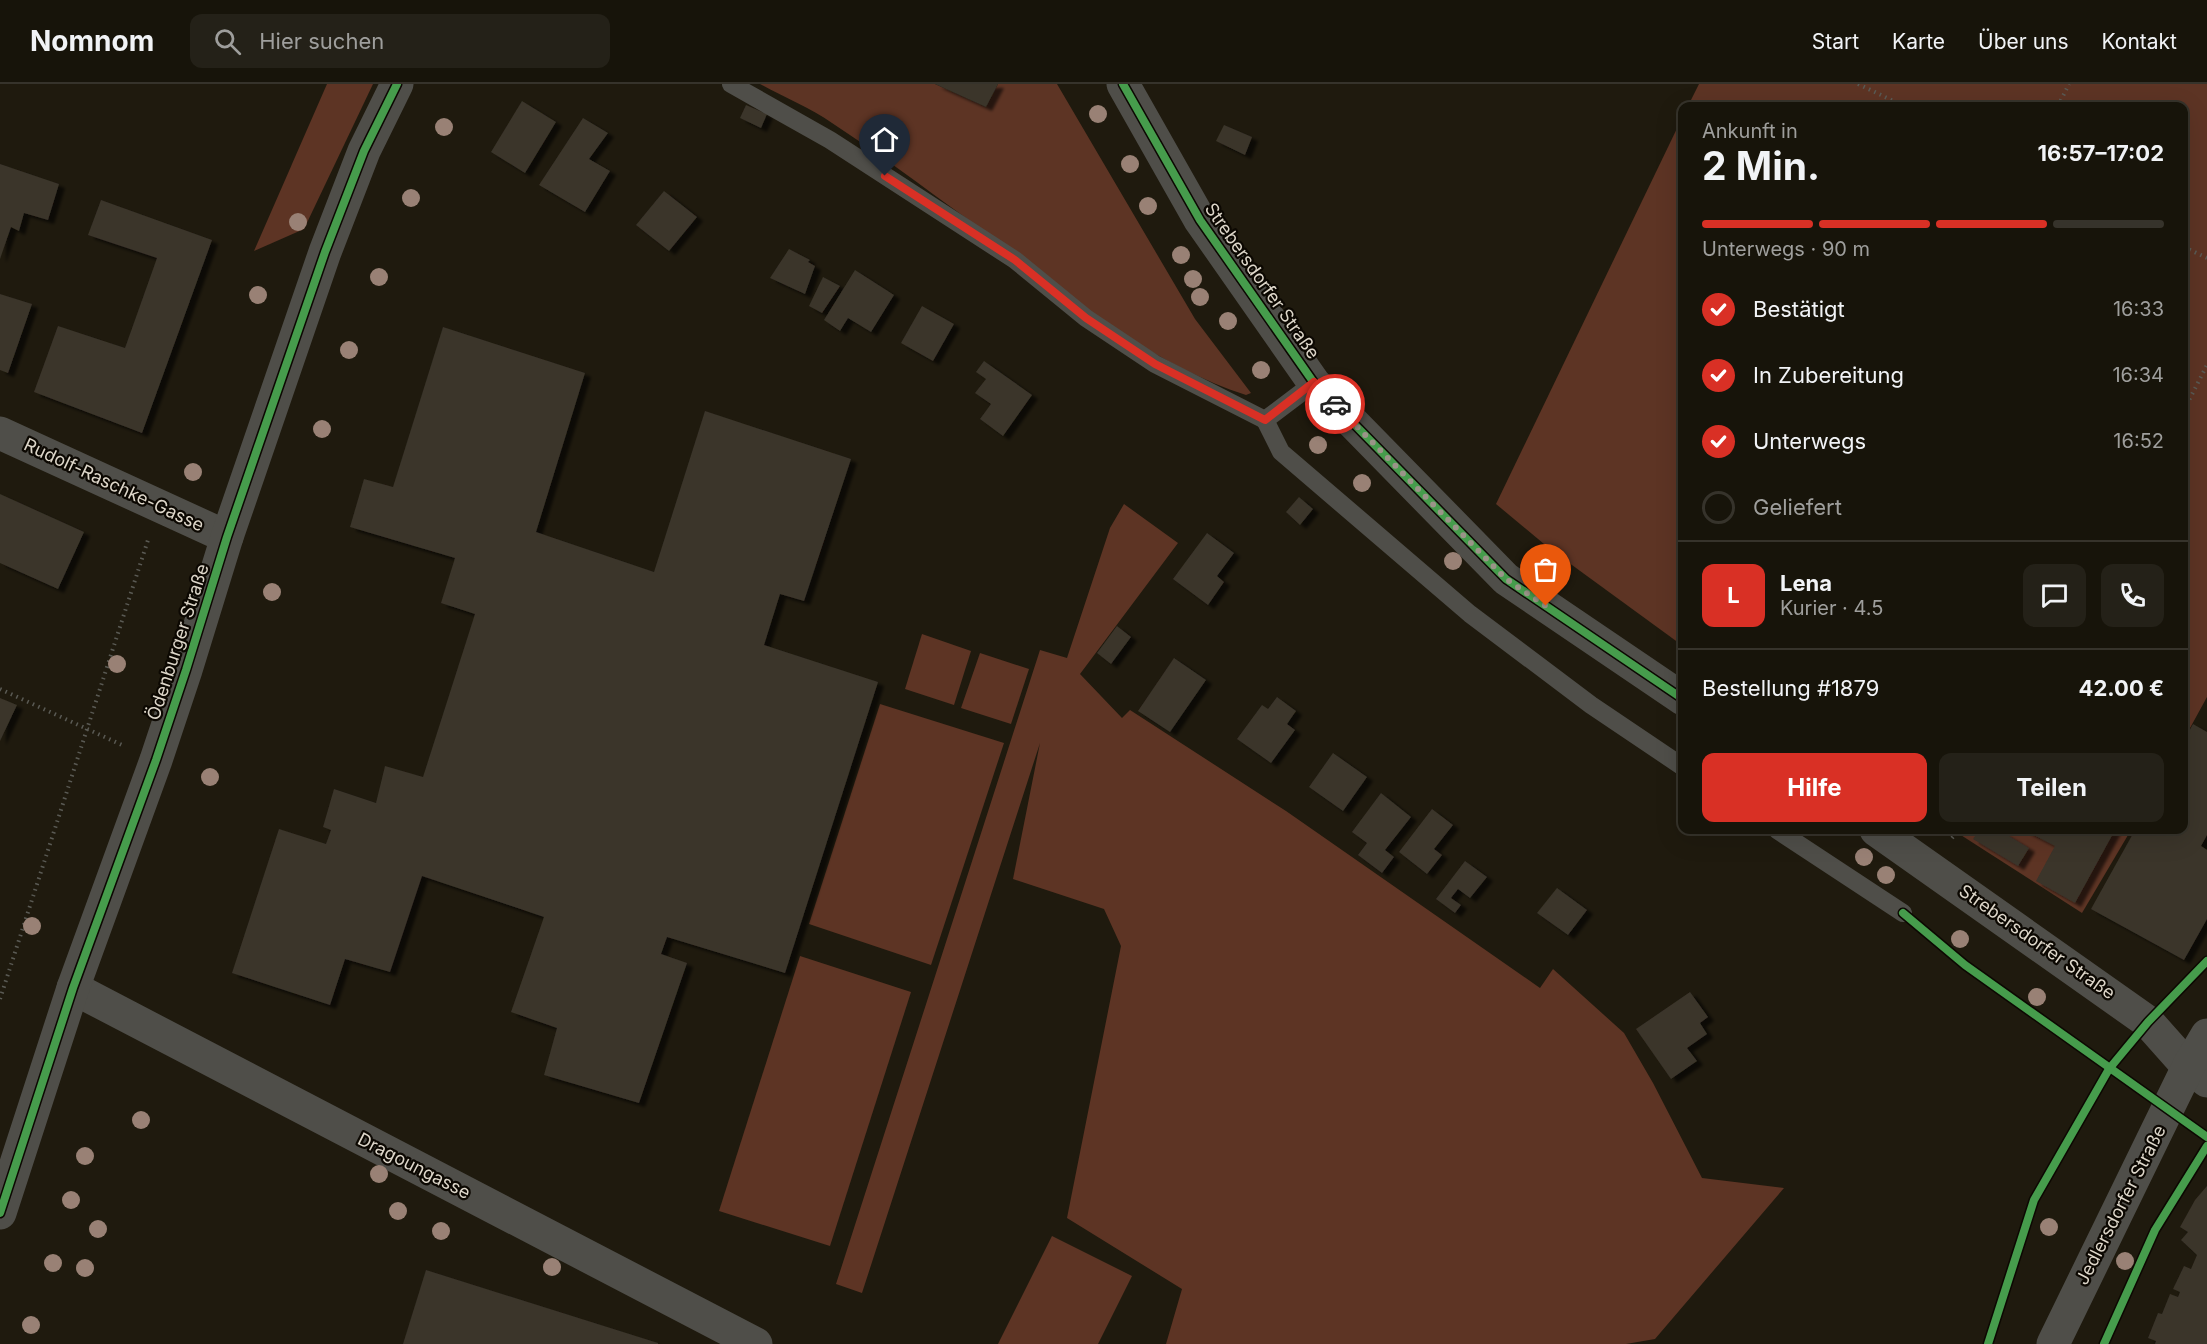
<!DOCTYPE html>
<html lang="de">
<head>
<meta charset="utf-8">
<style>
	:root { --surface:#17140a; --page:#242118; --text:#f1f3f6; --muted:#9e9e9c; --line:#36332b; --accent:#d93025 }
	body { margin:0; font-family:Inter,sans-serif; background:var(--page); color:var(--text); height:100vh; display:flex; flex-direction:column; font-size:22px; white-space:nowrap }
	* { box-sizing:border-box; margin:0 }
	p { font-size:20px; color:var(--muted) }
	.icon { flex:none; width:33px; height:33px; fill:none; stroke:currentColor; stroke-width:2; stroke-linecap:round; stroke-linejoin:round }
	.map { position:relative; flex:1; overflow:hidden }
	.details { position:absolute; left:1678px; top:18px; width:510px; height:732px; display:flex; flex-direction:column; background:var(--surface); border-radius:12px; box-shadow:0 6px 24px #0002,0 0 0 2px var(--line) }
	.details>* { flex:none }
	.pin { position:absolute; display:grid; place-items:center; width:51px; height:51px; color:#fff; margin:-62px -26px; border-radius:50% 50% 50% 0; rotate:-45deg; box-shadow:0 0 6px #0007 }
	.pin .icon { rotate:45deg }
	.courier { position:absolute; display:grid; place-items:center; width:60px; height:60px; margin:-30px; border:4px solid #d93025; border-radius:50%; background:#fff; color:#222; box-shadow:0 2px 8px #0007 }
	.overview em { font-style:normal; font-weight:700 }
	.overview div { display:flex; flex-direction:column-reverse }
	.overview { display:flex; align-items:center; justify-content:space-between; height:102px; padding:0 24px }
	h1 { font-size:39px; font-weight:700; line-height:45px }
	.bar { display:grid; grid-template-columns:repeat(4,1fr); gap:9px 6px; align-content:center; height:72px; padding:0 24px }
	.bar i { height:8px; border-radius:4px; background:var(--line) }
	.bar .selected { background:var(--accent) }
	.bar p { grid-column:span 4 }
	.line { display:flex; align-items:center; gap:15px; padding:0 24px; border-top:2px solid var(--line) }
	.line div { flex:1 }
	.round { display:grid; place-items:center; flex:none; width:63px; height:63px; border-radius:12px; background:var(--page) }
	ol { padding:0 24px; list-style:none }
	li { display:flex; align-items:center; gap:18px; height:66px }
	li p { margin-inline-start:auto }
	li .icon { padding:6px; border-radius:50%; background:var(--accent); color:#fff; stroke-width:4 }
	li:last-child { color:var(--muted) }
	li i { width:33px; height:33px; border:3px solid var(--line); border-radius:50% }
	.action { display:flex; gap:12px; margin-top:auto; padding:12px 24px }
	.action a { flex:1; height:69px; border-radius:12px; background:var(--accent); color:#fff; font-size:24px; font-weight:700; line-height:69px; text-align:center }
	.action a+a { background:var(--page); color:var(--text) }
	header { display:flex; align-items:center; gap:36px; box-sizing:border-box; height:84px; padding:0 30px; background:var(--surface); border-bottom:2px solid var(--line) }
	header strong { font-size:28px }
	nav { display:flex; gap:33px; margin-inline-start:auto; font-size:21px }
	.search { width:420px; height:54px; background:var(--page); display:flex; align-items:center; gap:15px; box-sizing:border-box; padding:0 21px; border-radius:12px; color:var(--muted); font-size:22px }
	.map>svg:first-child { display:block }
	.green { fill:#5d3424 }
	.building { fill:#3a342a; filter:url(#shadow) }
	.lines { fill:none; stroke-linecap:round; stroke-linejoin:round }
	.path { stroke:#5a5a54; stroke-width:4; stroke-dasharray:1.5 4.5; stroke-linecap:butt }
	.service { stroke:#4f4e49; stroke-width:18 }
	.minor { stroke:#4f4e49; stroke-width:33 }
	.tertiary { stroke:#4f4e49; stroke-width:33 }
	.cycleway-casing { stroke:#0c0802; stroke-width:11 }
	.cycleway { stroke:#469c4c; stroke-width:8 }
	.tree { fill:#998175 }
	.done { stroke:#9a9488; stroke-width:6; stroke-dasharray:0 10.8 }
	.route { stroke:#d93025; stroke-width:8 }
	.labels { text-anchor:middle; stroke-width:4.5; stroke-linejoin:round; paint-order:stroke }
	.street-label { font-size:18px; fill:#ddd6c9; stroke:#0c0802 }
</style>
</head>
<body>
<header>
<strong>Nomnom</strong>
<div class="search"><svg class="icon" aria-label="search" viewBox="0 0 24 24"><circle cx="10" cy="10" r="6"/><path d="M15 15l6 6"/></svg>Hier suchen</div>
<nav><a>Start</a><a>Karte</a><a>Über uns</a><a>Kontakt</a></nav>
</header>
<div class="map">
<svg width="2207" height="1260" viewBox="0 0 2207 1260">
	<defs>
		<filter id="shadow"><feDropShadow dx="6" dy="4" stdDeviation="1.5" flood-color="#0009"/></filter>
	</defs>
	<rect width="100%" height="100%" fill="#1f1a0e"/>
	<g class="green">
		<path d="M 327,0 L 373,0 L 304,145 L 254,167 Z"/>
		<path d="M 760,0 L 935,0 L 986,23 L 998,0 L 1057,0 L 1195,235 L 1251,309 L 1246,311 C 1139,276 1056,199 966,134 C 922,102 878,69 832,39 C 810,24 784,13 760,0 Z"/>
		<path d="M 1699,0 L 2207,0 L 2207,613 L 2184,655 L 2184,22 L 1688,22 Z"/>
		<path d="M 1683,32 L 1683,562 L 1550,465 L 1496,420 Z"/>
		<path d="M 1124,420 L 1178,459 L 1080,590 L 1122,634 L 1130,626 L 1286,727 L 1540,904 L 1553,885 L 1624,949 L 1653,999 L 1702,1094 L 1784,1104 L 1655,1255 L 1626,1260 L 1166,1260 L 1182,1205 L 1067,1134 L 1121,862 L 1104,825 L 1013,795 L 1040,659 L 862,1209 L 836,1200 L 1040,566 L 1067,574 L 1110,444 Z"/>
		<path d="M 922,550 L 971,567 L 954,621 L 905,605 Z"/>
		<path d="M 980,569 L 1029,585 L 1011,640 L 961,624 Z"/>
		<path d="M 880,620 L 1004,659 L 931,881 L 809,840 Z"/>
		<path d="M 1953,746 L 2131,746 L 2082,829 Z"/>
		<path d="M 800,872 L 911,908 L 830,1162 L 719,1127 Z"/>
		<path d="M 1052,1152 L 1132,1192 L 1098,1260 L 998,1260 Z"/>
	</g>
	<g class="building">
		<path d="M 935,0 L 998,0 L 986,23 Z"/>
		<path d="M 522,17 L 556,38 L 525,89 L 491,68 Z"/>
		<path d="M 746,21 L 767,30 L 761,44 L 740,34 Z"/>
		<path d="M 583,34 L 608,49 L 589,75 L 610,87 L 585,128 L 539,101 Z"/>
		<path d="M 1224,41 L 1252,53 L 1245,71 L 1216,57 Z"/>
		<path d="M 0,80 L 59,100 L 48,136 L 24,129 L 19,147 L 11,143 L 0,175 Z"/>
		<path d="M 664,107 L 697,133 L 669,167 L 636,141 Z"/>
		<path d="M 101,116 L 212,156 L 142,349 L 34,308 L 58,242 L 125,264 L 157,174 L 88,151 Z"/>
		<path d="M 789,165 L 810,176 L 808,178 L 815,182 L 805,210 L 770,194 Z"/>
		<path d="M 855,186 L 894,211 L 871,248 L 848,234 L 840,247 L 824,236 Z"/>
		<path d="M 823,193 L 840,202 L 822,229 L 809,222 Z"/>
		<path d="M 0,210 L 32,220 L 8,289 L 0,286 Z"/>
		<path d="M 922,222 L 954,240 L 933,277 L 901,259 Z"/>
		<path d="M 443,243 L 585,289 L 536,448 L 654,488 L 705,327 L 851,375 L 804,517 L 780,510 L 764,561 L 878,598 L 785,889 L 667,853 L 661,870 L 687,879 L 639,1019 L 544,991 L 557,944 L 511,928 L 544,833 L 422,792 L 390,888 L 345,875 L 330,921 L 232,889 L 279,745 L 326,760 L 331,746 L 323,743 L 334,705 L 376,719 L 385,682 L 423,693 L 475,530 L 441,519 L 455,474 L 350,443 L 364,395 L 393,403 Z"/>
		<path d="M 984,277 L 1032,311 L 1003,352 L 980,335 L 991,320 L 975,309 L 986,295 L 976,288 Z"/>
		<path d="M 0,410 L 84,448 L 58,505 L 0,479 Z"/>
		<path d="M 1299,413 L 1313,425 L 1300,441 L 1286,428 Z"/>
		<path d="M 1207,449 L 1234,469 L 1217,492 L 1224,498 L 1208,521 L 1173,495 Z"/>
		<path d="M 1117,542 L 1131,553 L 1111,580 L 1097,569 Z"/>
		<path d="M 1174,574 L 1206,596 L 1170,648 L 1138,627 Z"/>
		<path d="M 1277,613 L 1296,627 L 1287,640 L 1295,646 L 1271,679 L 1237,655 L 1262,621 L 1268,625 Z"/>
		<path d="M 0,614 L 17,621 L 0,657 Z"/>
		<path d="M 2193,640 L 2207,648 L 2207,751 L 2201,762 L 2207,766 L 2207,835 L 2184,876 L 2091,825 L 2135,746 L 2184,746 L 2184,656 Z"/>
		<path d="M 1333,669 L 1367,693 L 1343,727 L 1309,703 Z"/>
		<path d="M 1381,709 L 1411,733 L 1385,766 L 1394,773 L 1382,789 L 1358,771 L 1367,759 L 1352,748 Z"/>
		<path d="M 1432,725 L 1453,741 L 1434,765 L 1442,771 L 1427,790 L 1399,768 Z"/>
		<path d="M 1979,746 L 1999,746 L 2029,764 L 2018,782 L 1973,755 Z"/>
		<path d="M 2024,746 L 2115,746 L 2075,819 L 2036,797 L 2055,762 Z"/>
		<path d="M 1465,777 L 1487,793 L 1470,814 L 1458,805 L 1451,814 L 1461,821 L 1455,829 L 1436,815 Z"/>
		<path d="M 1557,804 L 1587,826 L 1568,851 L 1537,829 Z"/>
		<path d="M 1690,908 L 1708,933 L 1700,939 L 1707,950 L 1687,964 L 1697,977 L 1671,995 L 1636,945 Z"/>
		<path d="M 2207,1102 L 2207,1260 L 2155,1260 L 2156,1257 L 2148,1254 L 2158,1229 L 2162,1230 L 2170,1210 L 2178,1213 L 2180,1208 L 2173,1205 L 2184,1182 L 2191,1185 L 2197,1171 L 2181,1156 L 2188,1148 L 2180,1143 L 2195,1116 Z"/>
		<path d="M 426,1186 L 658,1259 L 658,1260 L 403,1260 Z"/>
	</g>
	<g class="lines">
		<g class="path">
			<path d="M 1858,0 L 1904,22"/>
			<path d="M 2058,22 L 2069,0"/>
			<path d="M 2184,163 L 2207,174"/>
			<path d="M 2184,326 L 2207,281"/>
			<path d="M 0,605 L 122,661"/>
			<path d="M 1952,754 L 1959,746"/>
			<path d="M 0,915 L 148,456"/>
		</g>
		<g class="service">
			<path d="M 731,0 L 830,56 L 1015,176 L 1086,234 L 1155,280 L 1265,336"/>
			<path d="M 1314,299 L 1265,336 L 1281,368 L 1470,530 L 1591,621 L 1683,683"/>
			<path d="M 1777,746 L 1903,829"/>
		</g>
		<g class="minor">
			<path d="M 0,349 L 227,453"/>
			<path d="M 73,904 L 756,1260"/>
			<path d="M 0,1129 L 73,904 L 156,676 L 186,586 L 227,453 L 325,168 L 364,67 L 397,0"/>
		</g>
		<g class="tertiary">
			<path d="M 1123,0 L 1200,136 L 1314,299 L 1506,495 L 1683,615"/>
			<path d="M 1876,746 L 2148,938 L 2188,983 L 2207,997"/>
			<path d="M 2053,1260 L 2188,983 L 2207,951"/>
		</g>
		<g class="cycleway-casing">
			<g id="cycleway">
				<path d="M 1123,0 L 1200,136 L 1314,299 L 1506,495 L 1683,615"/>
				<path d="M 1903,829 L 1965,881 L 2207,1053"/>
				<path d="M 0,1129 L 73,904 L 156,676 L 186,586 L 227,453 L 325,168 L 364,67 L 397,0"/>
				<path d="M 1988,1260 L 2034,1116 L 2109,985 L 2148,938 L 2207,877"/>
				<path d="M 2104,1260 L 2155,1146 L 2207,1062"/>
			</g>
		</g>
		<use href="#cycleway" class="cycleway"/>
	</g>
	<g class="tree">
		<circle cx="1098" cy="30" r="9"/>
		<circle cx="444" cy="43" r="9"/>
		<circle cx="1130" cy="80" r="9"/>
		<circle cx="411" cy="114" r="9"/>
		<circle cx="1148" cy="122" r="9"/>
		<circle cx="298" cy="138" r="9"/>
		<circle cx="1181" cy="171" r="9"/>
		<circle cx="379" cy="193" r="9"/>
		<circle cx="1193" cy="195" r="9"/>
		<circle cx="258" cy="211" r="9"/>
		<circle cx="1200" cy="213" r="9"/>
		<circle cx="1228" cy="237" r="9"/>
		<circle cx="349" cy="266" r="9"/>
		<circle cx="1261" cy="286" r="9"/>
		<circle cx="322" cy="345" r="9"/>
		<circle cx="1318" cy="361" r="9"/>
		<circle cx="193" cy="388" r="9"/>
		<circle cx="1362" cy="399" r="9"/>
		<circle cx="1453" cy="477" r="9"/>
		<circle cx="272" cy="508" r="9"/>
		<circle cx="117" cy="580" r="9"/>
		<circle cx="210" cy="693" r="9"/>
		<circle cx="1864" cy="773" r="9"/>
		<circle cx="1886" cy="791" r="9"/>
		<circle cx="32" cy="842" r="9"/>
		<circle cx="1960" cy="855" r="9"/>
		<circle cx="2037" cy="913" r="9"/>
		<circle cx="141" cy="1036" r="9"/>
		<circle cx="85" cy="1072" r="9"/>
		<circle cx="379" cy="1090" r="9"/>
		<circle cx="71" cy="1116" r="9"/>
		<circle cx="398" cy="1127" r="9"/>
		<circle cx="2049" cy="1143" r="9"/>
		<circle cx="98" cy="1145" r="9"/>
		<circle cx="441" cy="1147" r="9"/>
		<circle cx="2125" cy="1177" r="9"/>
		<circle cx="53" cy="1179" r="9"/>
		<circle cx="552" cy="1183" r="9"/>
		<circle cx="85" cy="1184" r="9"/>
		<circle cx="31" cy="1241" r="9"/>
	</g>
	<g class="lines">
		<path class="done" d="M 1335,320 L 1506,495 L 1546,522"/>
		<path class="route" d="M 885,92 L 1015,176 L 1086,234 L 1155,280 L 1265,336 L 1314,298 L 1335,320"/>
	</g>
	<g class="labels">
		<g class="street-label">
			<text transform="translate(1262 197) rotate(55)" y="6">Strebersdorfer Straße</text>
			<text transform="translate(114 401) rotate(25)" y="6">Rudolf-Raschke-Gasse</text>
			<text transform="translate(178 558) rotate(-72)" y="6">Ödenburger Straße</text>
			<text transform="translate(2037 858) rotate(35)" y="6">Strebersdorfer Straße</text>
			<text transform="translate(414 1082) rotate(27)" y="6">Dragoungasse</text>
			<text transform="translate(2121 1121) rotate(-63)" y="6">Jedlersdorfer Straße</text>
		</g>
	</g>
</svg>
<div class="pin" style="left:1546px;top:522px;background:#ea580c"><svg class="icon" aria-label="bag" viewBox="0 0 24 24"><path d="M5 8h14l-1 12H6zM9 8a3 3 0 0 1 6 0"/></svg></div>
<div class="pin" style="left:885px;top:92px;background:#1f2937"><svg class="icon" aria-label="home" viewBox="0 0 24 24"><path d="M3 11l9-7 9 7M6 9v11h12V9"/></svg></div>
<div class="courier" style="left:1335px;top:320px"><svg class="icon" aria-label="car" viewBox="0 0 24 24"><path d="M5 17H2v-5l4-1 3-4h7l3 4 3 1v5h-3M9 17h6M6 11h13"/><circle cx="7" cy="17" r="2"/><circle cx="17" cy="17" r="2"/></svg></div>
<section class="details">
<div class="overview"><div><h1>2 Min.</h1><p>Ankunft in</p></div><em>16:57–17:02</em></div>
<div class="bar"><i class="selected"></i><i class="selected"></i><i class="selected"></i><i></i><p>Unterwegs · 90 m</p></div>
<ol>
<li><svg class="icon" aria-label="check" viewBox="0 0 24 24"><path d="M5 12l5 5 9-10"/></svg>Bestätigt<p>16:33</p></li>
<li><svg class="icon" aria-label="check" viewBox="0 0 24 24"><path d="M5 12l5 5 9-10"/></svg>In Zubereitung<p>16:34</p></li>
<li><svg class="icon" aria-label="check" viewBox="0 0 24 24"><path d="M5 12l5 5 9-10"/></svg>Unterwegs<p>16:52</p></li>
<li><i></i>Geliefert</li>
</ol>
<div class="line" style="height:108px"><b class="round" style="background:var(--accent);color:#fff">L</b><div><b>Lena</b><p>Kurier · 4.5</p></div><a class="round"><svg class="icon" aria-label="chat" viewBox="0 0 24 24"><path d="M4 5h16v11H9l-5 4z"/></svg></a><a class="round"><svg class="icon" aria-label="phone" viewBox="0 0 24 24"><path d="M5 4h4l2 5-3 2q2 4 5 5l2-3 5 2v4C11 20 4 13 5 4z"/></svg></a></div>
<div class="line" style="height:78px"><div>Bestellung #1879</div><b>42.00 €</b></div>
<div class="action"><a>Hilfe</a><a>Teilen</a></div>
</section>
</div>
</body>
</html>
